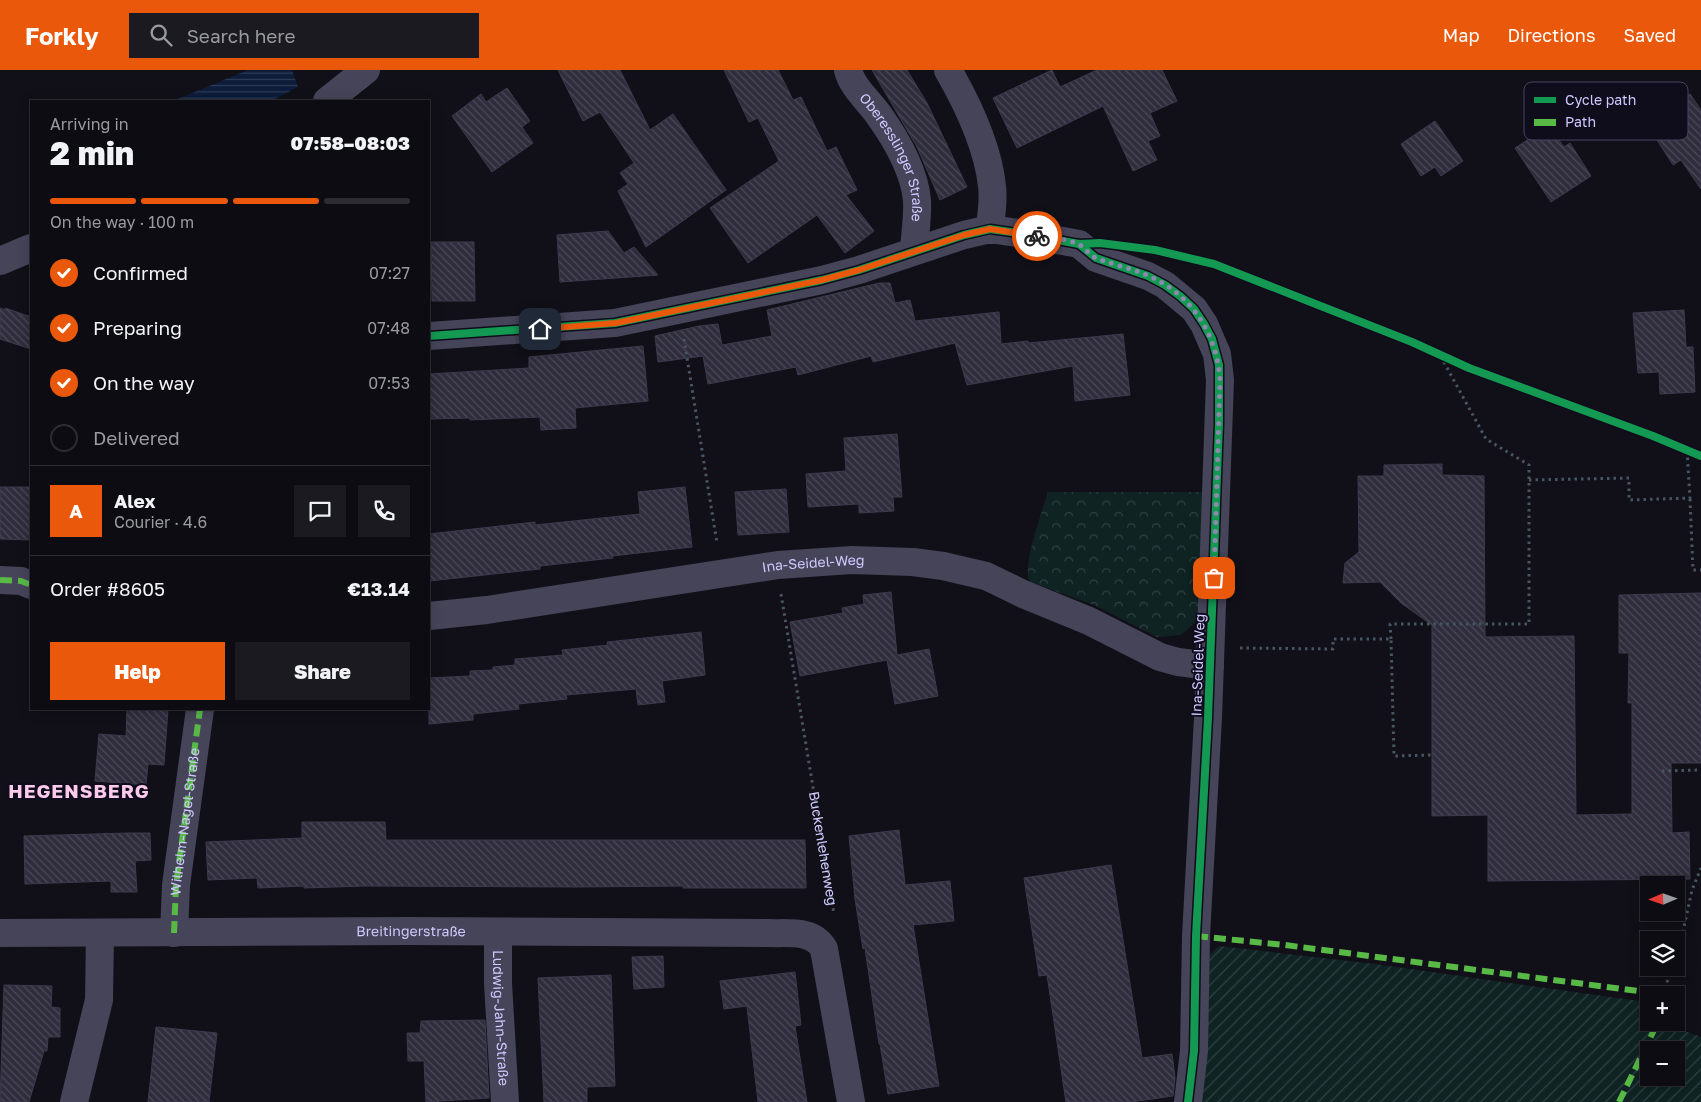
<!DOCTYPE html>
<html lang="en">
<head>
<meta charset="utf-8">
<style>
	:root { --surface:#0d0c12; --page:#1b1a20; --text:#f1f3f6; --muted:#9a9b9f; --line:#2d2c32; --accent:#ea580c }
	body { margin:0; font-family:"Golos Text",sans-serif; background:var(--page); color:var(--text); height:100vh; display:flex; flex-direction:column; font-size:19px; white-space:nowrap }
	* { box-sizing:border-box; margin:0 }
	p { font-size:16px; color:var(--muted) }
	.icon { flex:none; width:28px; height:28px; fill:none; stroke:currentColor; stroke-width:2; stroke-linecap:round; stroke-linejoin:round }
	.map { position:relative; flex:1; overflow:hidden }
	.sheet { position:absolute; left:30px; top:30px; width:400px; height:610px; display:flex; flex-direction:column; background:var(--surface); border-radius:0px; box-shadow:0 2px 12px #0003,0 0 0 1px var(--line) }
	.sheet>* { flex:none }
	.needle { width:32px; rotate:268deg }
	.controls { position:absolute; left:1640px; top:806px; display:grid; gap:10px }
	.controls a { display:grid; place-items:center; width:45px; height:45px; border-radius:0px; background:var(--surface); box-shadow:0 2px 12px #0003,0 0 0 1px var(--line); font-size:25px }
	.pin { position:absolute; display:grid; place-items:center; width:42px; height:42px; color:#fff; margin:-21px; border-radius:10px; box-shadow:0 2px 8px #0006 }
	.courier { position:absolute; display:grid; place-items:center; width:50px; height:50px; margin:-25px; border:4px solid #ea580c; border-radius:50%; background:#fff; color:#222; box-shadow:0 1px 6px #0007 }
	.headline em { font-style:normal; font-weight:800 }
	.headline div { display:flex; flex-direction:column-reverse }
	.headline { display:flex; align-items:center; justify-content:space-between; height:85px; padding:0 20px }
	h1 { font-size:32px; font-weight:800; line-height:38px }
	.bar { display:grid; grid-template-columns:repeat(4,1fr); gap:8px 5px; align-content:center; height:60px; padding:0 20px }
	.bar i { height:6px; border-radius:4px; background:var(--line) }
	.bar .on { background:var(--accent) }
	.bar p { grid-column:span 4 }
	.line { display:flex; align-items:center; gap:12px; padding:0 20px; border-top:1px solid var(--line) }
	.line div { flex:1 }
	.round { display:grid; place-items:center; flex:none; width:52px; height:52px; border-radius:0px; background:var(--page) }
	ol { padding:0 20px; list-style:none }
	li { display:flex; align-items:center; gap:15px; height:55px }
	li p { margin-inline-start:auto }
	li .icon { padding:5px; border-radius:50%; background:var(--accent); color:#fff; stroke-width:4 }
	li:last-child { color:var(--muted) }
	li i { width:28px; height:28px; border:2px solid var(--line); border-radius:50% }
	.action { display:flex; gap:10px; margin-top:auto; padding:10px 20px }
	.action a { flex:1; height:58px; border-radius:0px; background:var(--accent); color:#fff; font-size:20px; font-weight:800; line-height:58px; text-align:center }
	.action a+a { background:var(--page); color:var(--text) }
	header { display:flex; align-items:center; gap:30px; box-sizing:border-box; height:70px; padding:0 25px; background:var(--accent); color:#fff }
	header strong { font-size:24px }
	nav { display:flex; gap:28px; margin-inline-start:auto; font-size:18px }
	.search { width:350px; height:45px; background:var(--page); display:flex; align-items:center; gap:12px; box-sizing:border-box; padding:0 18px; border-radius:0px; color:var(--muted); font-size:19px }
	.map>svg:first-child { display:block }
	.park { fill:url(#park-crowns) }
	.garden { fill:url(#garden-furrows); fill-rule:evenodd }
	.water { fill:url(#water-rules) }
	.building { fill:url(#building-back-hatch); stroke:#3c3a4d }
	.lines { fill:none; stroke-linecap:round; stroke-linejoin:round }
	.path { stroke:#475662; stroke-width:3; stroke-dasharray:2.5 4; stroke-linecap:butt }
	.minor { stroke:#454459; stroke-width:28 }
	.quiet { stroke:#58b947; stroke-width:6; stroke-dasharray:12 6; stroke-linecap:butt }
	.cycleway-casing { stroke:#0f0c1c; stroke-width:11 }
	.cycleway { stroke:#139951; stroke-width:8 }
	.done { stroke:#8c88ae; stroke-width:5; stroke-dasharray:0 9 }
	.route { stroke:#ea580c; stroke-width:6 }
	.labels { text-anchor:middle; stroke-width:4; stroke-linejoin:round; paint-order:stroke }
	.street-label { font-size:14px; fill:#cec8fe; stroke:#0f0c1c }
	.district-label { font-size:19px; font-weight:bold; letter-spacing:1px; fill:#fecaeb; stroke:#0f0c1c }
	.key { fill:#0f0c1c; stroke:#484460; stroke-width:1 }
	.key-label { font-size:14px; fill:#cec8fe }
</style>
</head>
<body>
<header>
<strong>Forkly</strong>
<div class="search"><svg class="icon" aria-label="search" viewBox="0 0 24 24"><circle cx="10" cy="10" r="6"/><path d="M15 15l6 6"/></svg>Search here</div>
<nav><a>Map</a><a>Directions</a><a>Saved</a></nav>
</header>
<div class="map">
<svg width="1701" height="1032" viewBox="0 0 1701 1032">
	<defs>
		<pattern id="park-crowns" width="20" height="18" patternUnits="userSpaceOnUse" patternTransform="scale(1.25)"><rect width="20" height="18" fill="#0f2323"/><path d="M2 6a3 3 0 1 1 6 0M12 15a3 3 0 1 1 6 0" fill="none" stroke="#314144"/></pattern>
		<pattern id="garden-furrows" width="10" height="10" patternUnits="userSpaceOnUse" patternTransform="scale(1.25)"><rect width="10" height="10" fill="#0f2323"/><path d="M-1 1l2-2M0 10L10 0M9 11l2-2" fill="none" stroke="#314144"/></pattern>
		<pattern id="water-rules" width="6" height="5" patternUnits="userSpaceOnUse" patternTransform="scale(1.25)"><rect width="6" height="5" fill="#0c1c39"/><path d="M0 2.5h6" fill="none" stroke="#2e3c57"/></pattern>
		<pattern id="building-back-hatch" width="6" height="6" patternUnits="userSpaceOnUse" patternTransform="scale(1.25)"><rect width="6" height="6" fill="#2f2c3c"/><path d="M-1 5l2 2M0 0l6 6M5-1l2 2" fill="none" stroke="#4c4959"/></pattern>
	</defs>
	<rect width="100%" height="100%" fill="#111018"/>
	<path class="park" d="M 1048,422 L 1208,422 L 1199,548 L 1181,565 L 1157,567 L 1094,535 L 1030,512 C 1021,498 1043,439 1048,422 Z"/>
	<path class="garden" d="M 1219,876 L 1375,894 L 1639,931 L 1649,937 L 1649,952 L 1664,953 L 1701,967 L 1701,1032 L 1199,1032 L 1208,886 ZM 1649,980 L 1676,980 L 1676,1008 L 1649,1008 Z"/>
	<path class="water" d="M 248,0 L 292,0 L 298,17 L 271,31 L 173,31 Z"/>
	<g class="building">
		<path d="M 558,0 L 620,0 L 650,60 L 673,44 L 726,120 L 646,177 L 618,121 L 628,114 L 620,103 L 634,93 L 600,42 L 583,51 Z"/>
		<path d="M 724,0 L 778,0 L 793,30 L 801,27 L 827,81 L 836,77 L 857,120 L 846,125 L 874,161 L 845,183 L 817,145 L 748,193 L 710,138 L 779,91 L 758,48 L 749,52 Z"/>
		<path d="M 872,0 L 907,0 L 927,33 L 967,117 L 940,130 L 917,77 Z"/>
		<path d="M 1052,0 L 1060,17 L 1097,0 L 1162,0 L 1177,31 L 1150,43 L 1160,66 L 1148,71 L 1157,90 L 1133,101 L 1103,36 L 1017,78 L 993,28 Z"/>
		<path d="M 507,18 L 530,51 L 522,57 L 533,73 L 492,102 L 452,46 L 481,24 L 486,32 Z"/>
		<path d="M 1690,24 L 1701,40 L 1701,119 L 1681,90 L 1673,95 L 1645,51 L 1673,32 L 1674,35 Z"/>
		<path d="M 1435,51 L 1463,91 L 1441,106 L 1435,97 L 1421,106 L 1401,74 Z"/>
		<path d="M 1549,56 L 1564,77 L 1570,73 L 1591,106 L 1551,132 L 1515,78 Z"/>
		<path d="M 608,161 L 624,183 L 634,177 L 658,205 L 560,212 L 557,165 Z"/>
		<path d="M 431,172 L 474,172 L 475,231 L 432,231 Z"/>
		<path d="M 879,213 L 890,213 L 895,233 L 910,230 L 915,251 L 999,242 L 1001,274 L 1028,271 L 1029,273 L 1123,264 L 1130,325 L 1075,331 L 1073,296 L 967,315 L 955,273 L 873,292 L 871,286 L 798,305 L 796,297 L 708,314 L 703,286 L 658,292 L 655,266 L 699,256 L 718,254 L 722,275 L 772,266 L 767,240 Z"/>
		<path d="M 0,238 L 5,240 L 5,238 L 31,247 L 31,279 L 0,269 Z"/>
		<path d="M 1684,240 L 1686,277 L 1693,277 L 1695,322 L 1660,324 L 1659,302 L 1638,303 L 1633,243 Z"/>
		<path d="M 643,276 L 648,331 L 575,338 L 576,358 L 541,360 L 540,347 L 470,350 L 470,348 L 429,349 L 429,304 L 529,298 L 529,287 Z"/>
		<path d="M 897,364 L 902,427 L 893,427 L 894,441 L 859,443 L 859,434 L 808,437 L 806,404 L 846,401 L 844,368 Z"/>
		<path d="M 1442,394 L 1442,405 L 1484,406 L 1485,567 L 1574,566 L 1576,745 L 1632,744 L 1632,633 L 1628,633 L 1629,583 L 1619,583 L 1619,525 L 1701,523 L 1701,693 L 1671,693 L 1672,763 L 1689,762 L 1690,809 L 1488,811 L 1488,745 L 1432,746 L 1432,555 L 1401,533 L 1380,512 L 1343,513 L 1345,493 L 1359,482 L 1358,406 L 1384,406 L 1384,395 Z"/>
		<path d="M 0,417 L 31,417 L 31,470 L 0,469 Z"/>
		<path d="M 685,417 L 692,477 L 612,486 L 613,488 L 540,496 L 540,499 L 429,511 L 429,464 L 535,452 L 535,455 L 640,444 L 638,422 Z"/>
		<path d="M 786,419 L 789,462 L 738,465 L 735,422 Z"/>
		<path d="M 891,522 L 897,585 L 929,579 L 938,626 L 895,634 L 887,590 L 800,606 L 790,552 L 843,543 L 842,538 L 864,534 L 863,525 Z"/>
		<path d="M 701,562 L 705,605 L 662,611 L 665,632 L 638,635 L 636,619 L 566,625 L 567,629 L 518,634 L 519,639 L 473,644 L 473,650 L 429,654 L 429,608 L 470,606 L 470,601 L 493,600 L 493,597 L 515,595 L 515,589 L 563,585 L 562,580 L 608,575 L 607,572 Z"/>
		<path d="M 127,639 L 168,639 L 164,695 L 148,694 L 146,715 L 95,711 L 99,664 L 126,666 Z"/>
		<path d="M 302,752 L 385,752 L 386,770 L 805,770 L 806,818 L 683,818 L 683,816 L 577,817 L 365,816 L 304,818 L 304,816 L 258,818 L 257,808 L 208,810 L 206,772 L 302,768 Z"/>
		<path d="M 899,760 L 905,815 L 950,811 L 954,851 L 913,855 L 939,1016 L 888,1024 L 880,974 L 879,974 L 865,878 L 863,879 L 855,829 L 849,766 Z"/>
		<path d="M 128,763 L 150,763 L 151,790 L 135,791 L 137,822 L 111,822 L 111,811 L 25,814 L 24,766 Z"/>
		<path d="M 1111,795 L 1142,988 L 1172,984 L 1175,1008 L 1173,1026 L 1131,1032 L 1066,1032 L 1047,905 L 1039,906 L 1024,808 Z"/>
		<path d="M 663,886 L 664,917 L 634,919 L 632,887 Z"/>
		<path d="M 795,902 L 801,955 L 795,956 L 807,1032 L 758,1032 L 747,936 L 724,939 L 720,911 Z"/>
		<path d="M 611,905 L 615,1016 L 587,1017 L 587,1032 L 544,1032 L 538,908 Z"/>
		<path d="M 4,915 L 52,916 L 51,937 L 60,938 L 60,967 L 48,967 L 47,981 L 44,981 L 29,1032 L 0,1032 Z"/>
		<path d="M 485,950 L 489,1028 L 426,1032 L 424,991 L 408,991 L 407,963 L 420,963 L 421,951 Z"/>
		<path d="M 156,957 L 217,963 L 209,1032 L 148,1032 Z"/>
	</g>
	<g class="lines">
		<g class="path">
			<path d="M 684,269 L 717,473"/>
			<path d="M 1529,410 L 1629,408 L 1629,430 L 1690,428 L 1687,380"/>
			<path d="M 1690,429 L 1693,500 L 1701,500"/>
			<path id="s1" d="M 781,524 L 834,844"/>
			<path d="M 1391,569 L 1390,554 L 1529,554 L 1529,395 L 1486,369 L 1440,285"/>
			<path d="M 1240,578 L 1333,579 L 1333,569 L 1391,569 L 1394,686 L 1432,685"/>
			<path d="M 1662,701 L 1701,700"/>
			<path d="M 1676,894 L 1692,820 L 1701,798"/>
			<path d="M 1661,924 L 1674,898"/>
		</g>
		<g class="minor">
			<path id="s2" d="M 848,0 C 852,17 868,30 878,44 C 896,69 914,99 917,130 C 918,147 915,164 914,180"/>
			<path d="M 948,0 C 967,33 988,78 992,116 C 994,130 991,145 990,159"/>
			<path d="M 327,31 L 366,0"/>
			<path d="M 0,191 L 31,178"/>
			<path d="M 429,266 L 615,253 L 822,210 L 859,200 L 964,165 L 990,159 L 1025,164 L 1079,174 L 1096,188 L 1148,206 L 1165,215 L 1194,239 L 1204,254 L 1217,284 L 1220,310 L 1208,648 L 1196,866 L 1194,981 L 1188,1032"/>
			<path d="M 0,510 L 21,511 L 31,515"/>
			<path id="s3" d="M 429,546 L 487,540 L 778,495 L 852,490 L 913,492 L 943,496 L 986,506 L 1023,524 L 1089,551 L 1160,587 L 1178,592 L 1210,596"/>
			<path id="s4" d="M 0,863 L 408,861 L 768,863 C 788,864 813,859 824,879 L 851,1032"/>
			<path d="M 174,863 L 176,815 L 200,639"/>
			<path id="s5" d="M 498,863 L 498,913 L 505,1032"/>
			<path d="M 74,1032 L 99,930 L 100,863"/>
		</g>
		<g class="quiet">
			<path d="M 0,510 L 21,511 L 31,515"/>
			<path id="s6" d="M 174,863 L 176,815 L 200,639"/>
			<path d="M 1196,866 L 1285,875 L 1661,924 L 1661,925"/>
			<path d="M 1619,1032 L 1658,952"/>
		</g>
		<g class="cycleway-casing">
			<g id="cycleway">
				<path d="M 1079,174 L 1096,188 L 1148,206 L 1165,215 L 1180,226 L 1194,239 L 1204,254 L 1212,269 L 1219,295 L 1219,353 L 1208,648 L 1196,866 L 1194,981 L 1188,1032"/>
				<path d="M 429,266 L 615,253 L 822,210 L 859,200 L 964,165 L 990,159 L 1025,164 L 1079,174 L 1100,173 L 1155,180 L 1214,194 L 1412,272 L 1469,298 L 1653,366 L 1701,386"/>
			</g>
		</g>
		<use href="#cycleway" class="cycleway"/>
	</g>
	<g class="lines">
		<path class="done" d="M 1037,166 C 1049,168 1068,169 1078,174 C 1085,177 1089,185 1096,188 C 1113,195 1131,198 1147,205 C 1191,224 1217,263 1220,310 L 1214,508"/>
		<path class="route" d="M 540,259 L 616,253 L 822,210 L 859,200 L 964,165 L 990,159 L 1037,166"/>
	</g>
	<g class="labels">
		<g class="street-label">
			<text dy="5" stroke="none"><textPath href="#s2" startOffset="100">Oberesslinger Straße</textPath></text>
			<text dy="5" stroke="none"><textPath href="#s3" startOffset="388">Ina-Seidel-Weg</textPath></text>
			<text transform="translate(1198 595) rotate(-88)" y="5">Ina-Seidel-Weg</text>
			<text dy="5" stroke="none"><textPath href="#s6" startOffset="112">Wilhelm-Nagel-Straße</textPath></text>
			<text dy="5" stroke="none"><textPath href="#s1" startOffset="258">Buckenlehenweg</textPath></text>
			<text dy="5" stroke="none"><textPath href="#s4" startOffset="411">Breitingerstraße</textPath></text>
			<text dy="5" stroke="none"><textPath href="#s5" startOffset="85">Ludwig-Jahn-Straße</textPath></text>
		</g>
		<g class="district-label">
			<text x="79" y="728">HEGENSBERG</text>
		</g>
	</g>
	<rect x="1524" y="12" width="164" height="58" rx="8" class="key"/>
	<rect x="1534" y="27" width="22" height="6" fill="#139951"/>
	<rect x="1534" y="49" width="22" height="7" fill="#58b947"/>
	<g class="key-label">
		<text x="1565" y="35">Cycle path</text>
		<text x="1565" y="57">Path</text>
	</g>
</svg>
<div class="controls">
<a><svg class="needle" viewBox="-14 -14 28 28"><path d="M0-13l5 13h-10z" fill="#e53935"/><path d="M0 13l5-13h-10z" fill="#9a9b9f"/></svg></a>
<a><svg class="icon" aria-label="layers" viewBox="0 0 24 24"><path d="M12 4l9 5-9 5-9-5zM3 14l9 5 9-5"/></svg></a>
<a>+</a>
<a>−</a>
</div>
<div class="pin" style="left:1214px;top:508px;background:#ea580c"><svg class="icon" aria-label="bag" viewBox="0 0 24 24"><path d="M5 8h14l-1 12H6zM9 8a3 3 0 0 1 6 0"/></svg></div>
<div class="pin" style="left:540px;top:259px;background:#1f2937"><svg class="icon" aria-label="home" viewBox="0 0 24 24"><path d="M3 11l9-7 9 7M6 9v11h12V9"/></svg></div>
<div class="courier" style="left:1037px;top:166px"><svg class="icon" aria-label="bike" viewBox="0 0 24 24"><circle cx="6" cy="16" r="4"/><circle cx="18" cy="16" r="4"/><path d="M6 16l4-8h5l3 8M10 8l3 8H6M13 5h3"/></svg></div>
<section class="sheet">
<div class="headline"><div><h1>2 min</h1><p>Arriving in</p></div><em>07:58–08:03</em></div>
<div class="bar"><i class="on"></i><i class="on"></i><i class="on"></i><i></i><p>On the way · 100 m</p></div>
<ol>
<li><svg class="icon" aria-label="check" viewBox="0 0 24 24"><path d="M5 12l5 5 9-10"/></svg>Confirmed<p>07:27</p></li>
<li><svg class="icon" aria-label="check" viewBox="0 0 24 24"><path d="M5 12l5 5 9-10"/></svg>Preparing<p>07:48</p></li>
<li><svg class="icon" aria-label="check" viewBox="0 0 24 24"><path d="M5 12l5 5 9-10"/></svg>On the way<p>07:53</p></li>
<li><i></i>Delivered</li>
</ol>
<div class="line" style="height:90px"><b class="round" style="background:var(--accent);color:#fff">A</b><div><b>Alex</b><p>Courier · 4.6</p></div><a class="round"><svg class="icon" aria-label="chat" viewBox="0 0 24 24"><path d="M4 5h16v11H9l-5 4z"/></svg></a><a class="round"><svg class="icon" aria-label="phone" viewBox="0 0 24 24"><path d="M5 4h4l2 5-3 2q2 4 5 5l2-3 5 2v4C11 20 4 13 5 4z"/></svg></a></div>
<div class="line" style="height:65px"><div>Order #8605</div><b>€13.14</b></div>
<div class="action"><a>Help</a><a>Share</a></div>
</section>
</div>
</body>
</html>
